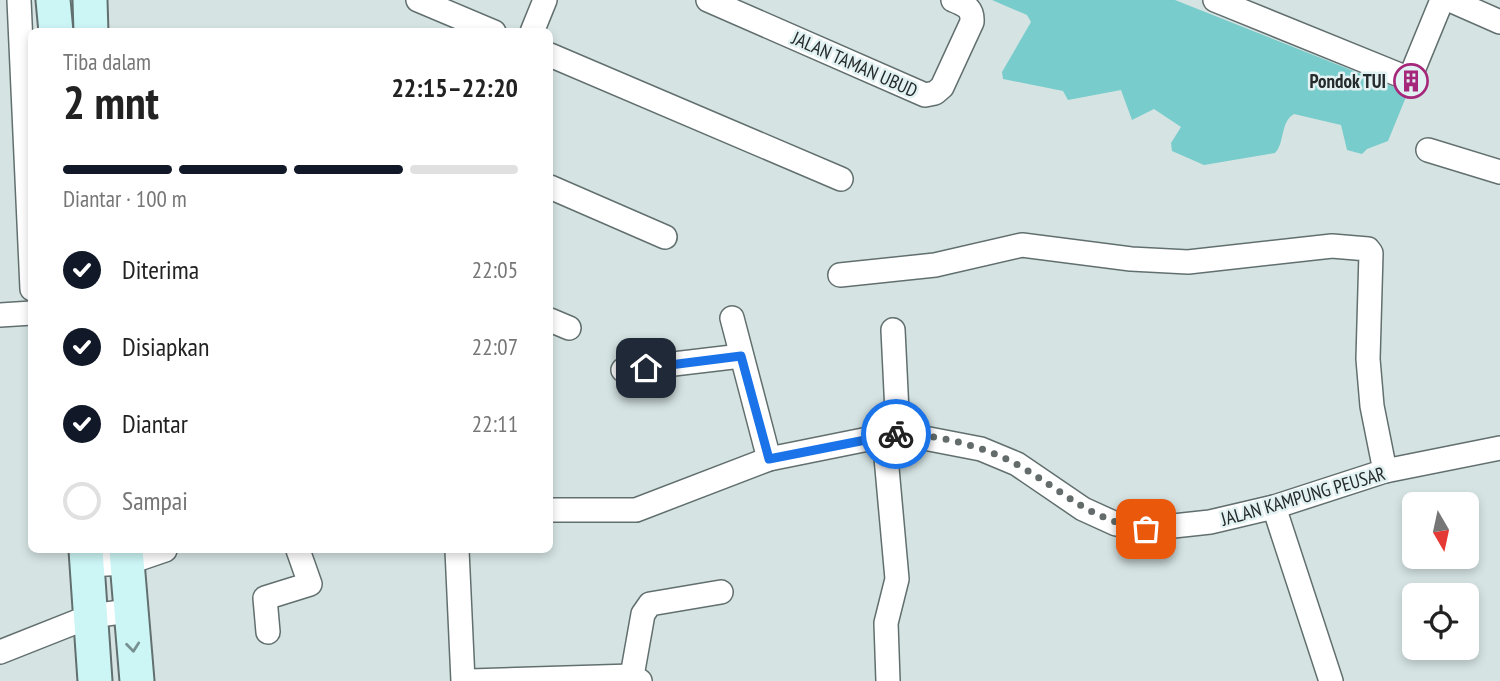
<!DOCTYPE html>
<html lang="id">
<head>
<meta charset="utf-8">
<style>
	:root { --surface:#fff; --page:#f2f2f2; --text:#222; --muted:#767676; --line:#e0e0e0; --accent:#111827 }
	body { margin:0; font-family:"PT Sans Narrow",sans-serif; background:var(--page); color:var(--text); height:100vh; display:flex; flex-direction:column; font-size:26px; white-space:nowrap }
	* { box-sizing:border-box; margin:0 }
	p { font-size:23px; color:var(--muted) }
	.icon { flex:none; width:38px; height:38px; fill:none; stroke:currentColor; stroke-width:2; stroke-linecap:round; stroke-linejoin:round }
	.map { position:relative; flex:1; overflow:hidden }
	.sheet { position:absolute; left:28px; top:28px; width:525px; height:525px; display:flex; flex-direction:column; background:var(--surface); border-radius:10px; box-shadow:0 4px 10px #0003 }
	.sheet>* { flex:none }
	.needle { width:46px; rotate:171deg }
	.buttons { position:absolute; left:1402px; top:492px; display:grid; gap:14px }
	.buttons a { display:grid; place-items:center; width:77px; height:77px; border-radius:10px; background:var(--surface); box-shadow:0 4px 10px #0003; font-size:35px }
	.pin { position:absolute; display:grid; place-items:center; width:60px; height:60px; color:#fff; margin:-30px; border-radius:14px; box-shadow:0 4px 10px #0006 }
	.courier { position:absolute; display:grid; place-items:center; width:70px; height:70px; margin:-35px; border:5px solid #1a73e8; border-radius:50%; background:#fff; color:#222; box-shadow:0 2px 9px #0007 }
	.summary em { font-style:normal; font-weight:700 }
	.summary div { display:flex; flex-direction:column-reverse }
	.summary { display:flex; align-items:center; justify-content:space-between; height:119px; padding:0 35px }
	h1 { font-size:46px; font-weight:700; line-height:52px }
	.bar { display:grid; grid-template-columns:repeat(4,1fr); gap:10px 7px; align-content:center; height:84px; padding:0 35px }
	.bar i { height:9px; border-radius:5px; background:var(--line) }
	.bar .on { background:var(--accent) }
	.bar p { grid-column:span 4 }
	ol { padding:0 35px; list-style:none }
	li { display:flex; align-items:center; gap:21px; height:77px }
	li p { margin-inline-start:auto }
	li .icon { padding:7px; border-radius:50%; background:var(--accent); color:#fff; stroke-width:4 }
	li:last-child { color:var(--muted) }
	li i { width:38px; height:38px; border:4px solid var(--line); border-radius:50% }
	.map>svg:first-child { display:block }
	.green { fill:#78cccb }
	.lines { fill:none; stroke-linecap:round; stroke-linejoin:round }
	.street-casing { stroke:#626f6f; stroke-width:26 }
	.secondary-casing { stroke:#626f6f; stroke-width:37 }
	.street { stroke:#fff; stroke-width:23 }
	.secondary { stroke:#ccf5f5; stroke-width:33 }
	.oneway { stroke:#789090 }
	.done { stroke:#636b6b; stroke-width:7; stroke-dasharray:0 12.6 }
	.route { stroke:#1a73e8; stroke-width:9 }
	.labels { text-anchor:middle; stroke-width:5; stroke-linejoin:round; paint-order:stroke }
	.street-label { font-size:19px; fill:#252a2a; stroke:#e2f1f1 }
	.poi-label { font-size:19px; font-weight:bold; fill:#252a2a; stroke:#e2f1f1; text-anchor:end }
</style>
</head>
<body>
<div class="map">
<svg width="1500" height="681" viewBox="0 0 1500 681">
	<rect width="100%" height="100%" fill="#d5e4e3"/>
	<path class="green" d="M 992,0 L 1175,0 L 1404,91 L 1406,97 L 1388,141 L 1367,149 L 1362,154 L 1347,150 L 1341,125 L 1294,114 C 1280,122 1285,143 1275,153 L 1204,165 L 1172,151 L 1171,143 L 1181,127 L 1154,109 L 1132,120 L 1121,90 L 1068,100 L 1063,91 L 1003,79 L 1002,72 L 1031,22 L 1027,15 Z"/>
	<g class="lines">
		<g class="street-casing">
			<g id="street">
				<path d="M 19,0 L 32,289"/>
				<path d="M 418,0 L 494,32"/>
				<path d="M 708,0 L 925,95 L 935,93 L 942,87 L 972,22 C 973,8 965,5 953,0"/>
				<path d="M 1215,0 L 1407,78 L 1412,73 L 1442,0"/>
				<path d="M 1450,0 L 1500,22"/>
				<path d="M 532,32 L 545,0"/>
				<path d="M 550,55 L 841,179"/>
				<path d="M 1428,150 L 1500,172"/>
				<path d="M 550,187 L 665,237"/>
				<path d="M 840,275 L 935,265 L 1022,245 L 1131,259 L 1188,262 L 1332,246 L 1368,249 L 1371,253 L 1368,359 L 1372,406 L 1385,471"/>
				<path d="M 0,315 L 32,313"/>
				<path d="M 732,318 L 769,459"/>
				<path d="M 550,320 L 569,328"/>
				<path d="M 893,330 L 898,433"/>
				<path d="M 623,370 L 741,356"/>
				<path d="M 884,435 L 897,579 L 886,623 L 888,681"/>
				<path d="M 1274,507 L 1331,681"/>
				<path d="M 550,510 L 636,510 L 769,459 L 898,433 L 981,449 L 1017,464 L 1083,509 L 1116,524 L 1146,529 L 1210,522 L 1274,507 L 1385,471 L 1500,448"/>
				<path d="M 457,550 L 463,681"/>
				<path d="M 87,565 L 127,563 L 165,550"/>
				<path d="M 268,632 L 265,598 L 310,584 L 298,550"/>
				<path d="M 0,652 L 91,616 L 129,611"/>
				<path d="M 632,676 L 643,614 L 650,604 L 721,592"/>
				<path d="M 470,681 L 632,676 L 640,681"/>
			</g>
		</g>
		<g class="secondary-casing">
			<g id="secondary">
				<path d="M 53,0 L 56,32"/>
				<path d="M 90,0 L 91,32"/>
				<path d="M 86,550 L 95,681"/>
				<path d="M 126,550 L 137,681"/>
			</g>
		</g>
		<use href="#street" class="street"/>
		<use href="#secondary" class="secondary"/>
	</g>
	<defs><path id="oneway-chevron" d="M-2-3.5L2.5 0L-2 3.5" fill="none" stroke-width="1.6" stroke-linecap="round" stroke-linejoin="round" transform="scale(1.75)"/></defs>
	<use class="oneway" href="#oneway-chevron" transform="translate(133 647) rotate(84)"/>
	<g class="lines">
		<path class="done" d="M 896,434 C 935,434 981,445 1016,464 C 1065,491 1087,520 1146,529"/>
		<path class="route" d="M 646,368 L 741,356 L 769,459 L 896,434"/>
	</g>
	<defs>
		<g id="building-ring" transform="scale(1.75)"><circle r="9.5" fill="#e2f1f1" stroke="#a5287b" stroke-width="1.5"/><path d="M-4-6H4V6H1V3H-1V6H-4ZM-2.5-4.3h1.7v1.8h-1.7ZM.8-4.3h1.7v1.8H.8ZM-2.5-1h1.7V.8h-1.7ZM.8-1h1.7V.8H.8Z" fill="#a5287b"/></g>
	</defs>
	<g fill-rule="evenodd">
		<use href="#building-ring" x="1411" y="81"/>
	</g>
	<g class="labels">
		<g class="street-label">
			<text transform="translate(855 64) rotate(24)" y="7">JALAN TAMAN UBUD</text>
			<text transform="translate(1303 496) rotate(-16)" y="7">JALAN KAMPUNG PEUSAR</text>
		</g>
		<g class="poi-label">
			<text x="1386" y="88">Pondok TUI</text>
		</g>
	</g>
</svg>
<div class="buttons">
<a><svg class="needle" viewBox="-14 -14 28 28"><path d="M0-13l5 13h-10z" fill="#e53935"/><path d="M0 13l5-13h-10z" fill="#767676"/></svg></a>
<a><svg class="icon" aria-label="locate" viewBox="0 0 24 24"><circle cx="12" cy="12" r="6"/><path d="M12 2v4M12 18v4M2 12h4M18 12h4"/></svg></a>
</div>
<div class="pin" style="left:1146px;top:529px;background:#ea580c"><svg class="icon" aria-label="bag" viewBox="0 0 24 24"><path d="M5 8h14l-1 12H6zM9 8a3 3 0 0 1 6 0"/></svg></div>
<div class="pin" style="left:646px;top:368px;background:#1f2937"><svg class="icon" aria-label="home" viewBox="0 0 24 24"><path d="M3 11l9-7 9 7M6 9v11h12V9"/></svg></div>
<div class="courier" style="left:896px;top:434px"><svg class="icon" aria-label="bike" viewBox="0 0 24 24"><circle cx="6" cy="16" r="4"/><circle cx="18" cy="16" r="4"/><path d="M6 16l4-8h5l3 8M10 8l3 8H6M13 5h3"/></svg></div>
<section class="sheet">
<div class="summary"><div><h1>2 mnt</h1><p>Tiba dalam</p></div><em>22:15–22:20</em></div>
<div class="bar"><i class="on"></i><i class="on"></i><i class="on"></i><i></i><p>Diantar · 100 m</p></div>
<ol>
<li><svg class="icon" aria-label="check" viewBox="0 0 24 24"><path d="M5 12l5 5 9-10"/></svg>Diterima<p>22:05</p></li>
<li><svg class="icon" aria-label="check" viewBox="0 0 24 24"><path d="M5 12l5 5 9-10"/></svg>Disiapkan<p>22:07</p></li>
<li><svg class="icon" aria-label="check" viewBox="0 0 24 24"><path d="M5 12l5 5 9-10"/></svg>Diantar<p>22:11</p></li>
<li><i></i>Sampai</li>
</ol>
</section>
</div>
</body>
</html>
